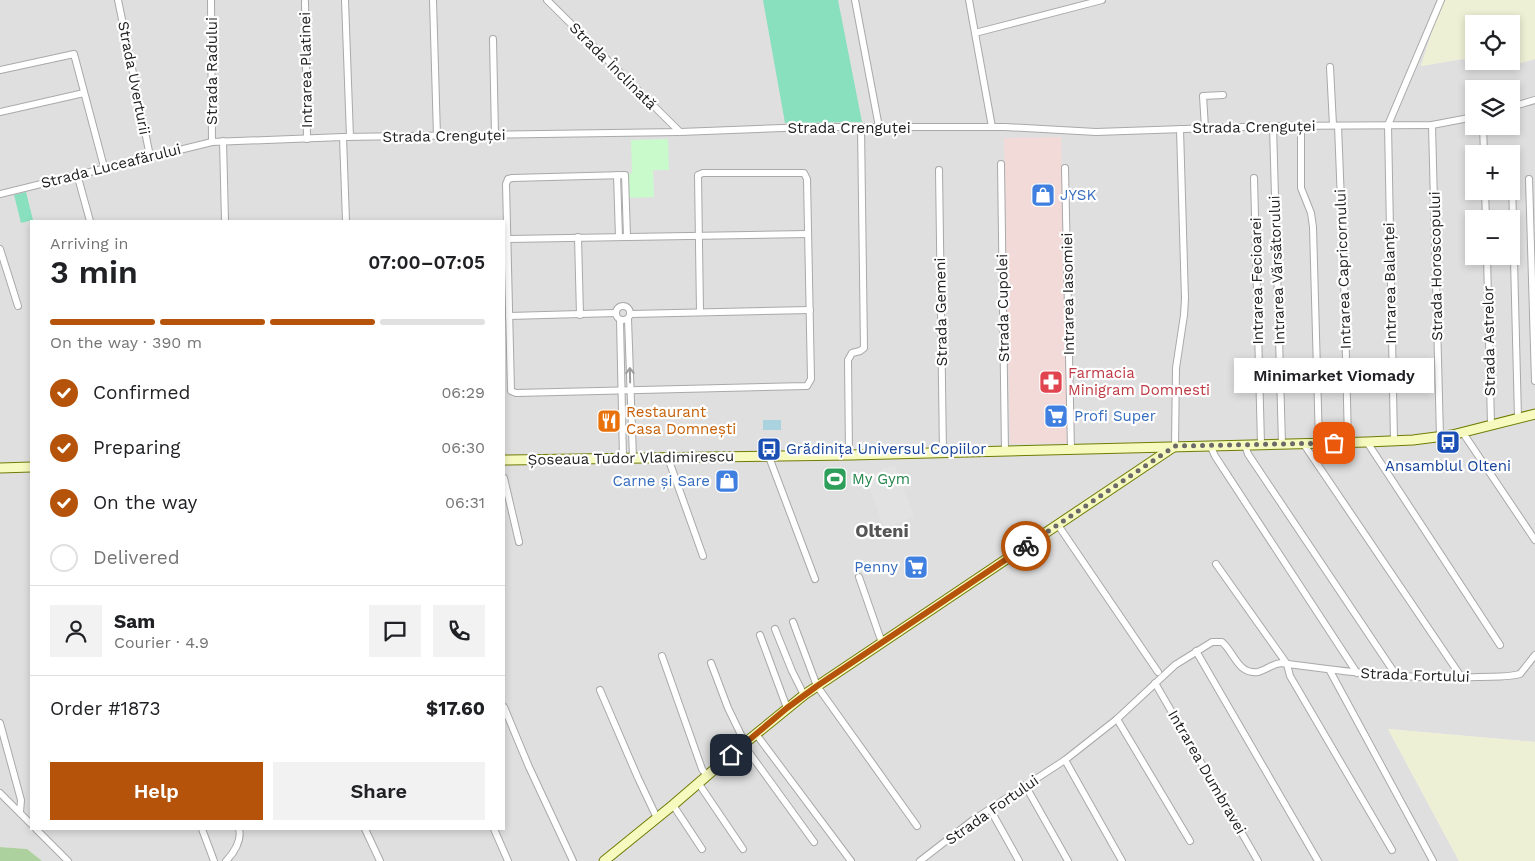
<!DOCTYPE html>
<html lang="en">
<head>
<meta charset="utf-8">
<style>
	:root { --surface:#fff; --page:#f2f2f2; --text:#202124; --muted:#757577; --line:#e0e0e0; --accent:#b45309 }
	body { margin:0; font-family:"Work Sans",sans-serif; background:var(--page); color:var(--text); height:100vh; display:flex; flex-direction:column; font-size:19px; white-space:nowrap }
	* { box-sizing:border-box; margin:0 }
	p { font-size:16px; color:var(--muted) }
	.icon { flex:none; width:28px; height:28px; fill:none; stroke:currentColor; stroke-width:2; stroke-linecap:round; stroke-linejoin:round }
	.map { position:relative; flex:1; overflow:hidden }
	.sheet { position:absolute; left:30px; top:220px; width:475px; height:610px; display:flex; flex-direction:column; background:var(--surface); border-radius:0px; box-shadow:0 2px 8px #0003 }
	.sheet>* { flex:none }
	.tools { position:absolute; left:1465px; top:15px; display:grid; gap:10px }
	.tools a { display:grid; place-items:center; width:55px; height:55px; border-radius:0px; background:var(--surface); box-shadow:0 2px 8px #0003; font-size:25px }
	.pin { position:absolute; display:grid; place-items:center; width:42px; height:42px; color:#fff; margin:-21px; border-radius:10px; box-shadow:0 2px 8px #0006 }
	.courier { position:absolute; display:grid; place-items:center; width:50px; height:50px; margin:-25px; border:4px solid #b45309; border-radius:50%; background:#fff; color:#222; box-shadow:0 1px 6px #0007 }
	.bubble { position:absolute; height:35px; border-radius:0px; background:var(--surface); box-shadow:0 2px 8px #0003; font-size:16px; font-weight:600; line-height:35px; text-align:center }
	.headline em { font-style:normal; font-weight:600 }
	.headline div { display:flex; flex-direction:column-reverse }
	.headline { display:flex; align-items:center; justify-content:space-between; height:85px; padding:0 20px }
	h1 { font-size:32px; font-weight:600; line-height:38px }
	.bar { display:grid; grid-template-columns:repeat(4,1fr); gap:8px 5px; align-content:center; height:60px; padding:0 20px }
	.bar i { height:6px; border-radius:4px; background:var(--line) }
	.bar .current { background:var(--accent) }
	.bar p { grid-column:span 4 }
	.line { display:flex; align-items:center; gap:12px; padding:0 20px; border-top:1px solid var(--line) }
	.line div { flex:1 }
	.round { display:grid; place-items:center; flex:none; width:52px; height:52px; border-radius:0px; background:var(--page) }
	ol { padding:0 20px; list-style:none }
	li { display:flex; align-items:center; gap:15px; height:55px }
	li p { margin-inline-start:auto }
	li .icon { padding:5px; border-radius:50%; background:var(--accent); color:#fff; stroke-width:4 }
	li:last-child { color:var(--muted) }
	li i { width:28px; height:28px; border:2px solid var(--line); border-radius:50% }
	.action { display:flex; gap:10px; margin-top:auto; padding:10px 20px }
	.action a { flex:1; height:58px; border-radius:0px; background:var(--accent); color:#fff; font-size:20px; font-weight:600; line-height:58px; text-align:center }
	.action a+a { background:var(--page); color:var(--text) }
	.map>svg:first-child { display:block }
	.residential { fill:#e0dfdf; fill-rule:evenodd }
	.commercial { fill:#f2dad9 }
	.farmland { fill:#eef0d5; fill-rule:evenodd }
	.forest { fill:#add19e }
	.park { fill:#c8facc }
	.pitch { fill:#88e0be }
	.parking { fill:#e2e2e2 }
	.water { fill:#aad3df }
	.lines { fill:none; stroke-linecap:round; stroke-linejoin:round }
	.street-casing { stroke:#a9a9a9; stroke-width:8 }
	.secondary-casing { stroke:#707d05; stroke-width:11 }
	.street { stroke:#fff; stroke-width:6 }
	.secondary { stroke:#f7fabf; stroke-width:9 }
	.oneway { stroke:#9c9c9c }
	.done { stroke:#6b6a68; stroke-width:5; stroke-dasharray:0 9 }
	.route { stroke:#b45309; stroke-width:6 }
	.labels { text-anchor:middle; stroke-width:4.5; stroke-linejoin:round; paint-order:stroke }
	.street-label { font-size:15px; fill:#222; stroke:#fff }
	.shop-label { font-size:15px; fill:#366cbe; stroke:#fff; text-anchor:start }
	.health-label { font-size:15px; fill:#be3a42; stroke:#fff; text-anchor:start }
	.food-label { font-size:15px; fill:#c56008; stroke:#fff; text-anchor:start }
	.transit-label { font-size:15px; fill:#164399; stroke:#fff; text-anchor:start }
	.leisure-label { font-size:15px; fill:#27864d; stroke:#fff; text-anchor:start }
	.quarter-label { font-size:18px; font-weight:bold; fill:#555; stroke:#fff }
</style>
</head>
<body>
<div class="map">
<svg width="1535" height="861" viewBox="0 0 1535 861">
	<rect width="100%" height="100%" fill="#f2efe9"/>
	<path class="residential" d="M 0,0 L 1442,0 L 1421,66 L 1462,59 L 1498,69 L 1535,59 L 1535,742 L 1388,729 L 1459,861 L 42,861 L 27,849 L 0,847 ZM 1474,89 L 1511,89 L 1511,126 L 1474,126 ZM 1474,154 L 1511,154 L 1511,191 L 1474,191 ZM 1474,219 L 1511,219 L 1511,256 L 1474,256 ZM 31,221 L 504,221 L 504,829 L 31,829 Z"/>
	<path class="commercial" d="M 1061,137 L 1068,443 L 1010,444 L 1004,138 Z"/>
	<g class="farmland">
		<path d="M 1442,0 L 1535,0 L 1535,59 L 1498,69 L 1462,59 L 1421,66 ZM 1474,24 L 1511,24 L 1511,61 L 1474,61 Z"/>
		<path d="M 1388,729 L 1535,742 L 1535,861 L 1459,861 Z"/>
	</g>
	<path class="forest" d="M 0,847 L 27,849 L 42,861 L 0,861 Z"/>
	<path class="park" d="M 668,139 L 669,170 L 653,170 L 654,197 L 628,198 L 627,174 L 632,173 L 631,140 Z"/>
	<g class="pitch">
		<path d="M 763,0 L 838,0 L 862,122 L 785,123 Z"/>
		<path d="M 26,192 L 33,220 L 21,223 L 14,195 Z"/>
	</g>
	<path class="parking" d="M 895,465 L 914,517 L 884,528 L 865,476 Z"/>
	<rect class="water" x="763" y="420" width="18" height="10"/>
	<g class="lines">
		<g class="street-casing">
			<g id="street">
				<path d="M 118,0 L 150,156"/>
				<path d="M 211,0 L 212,142"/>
				<path d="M 345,0 L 350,137"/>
				<path d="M 433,0 L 437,136"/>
				<path d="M 547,0 L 680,132"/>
				<path d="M 855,0 L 879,127"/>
				<path d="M 969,0 L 992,127"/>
				<path d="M 305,2 L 307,139"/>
				<path d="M 975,33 L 1102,0"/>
				<path d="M 493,39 L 495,135"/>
				<path d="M 1330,67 L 1333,125"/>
				<path d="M 0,70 L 74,54 L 104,167"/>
				<path d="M 1511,107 L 1535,100"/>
				<path d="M 0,112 L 84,93"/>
				<path d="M 1432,125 L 1440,437"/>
				<path d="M 1273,126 L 1282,444"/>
				<path d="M 1301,126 L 1301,188 L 1311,213 L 1313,227 L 1319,443"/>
				<path d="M 1338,126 L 1344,277 L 1348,442"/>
				<path d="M 1483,126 L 1484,154"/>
				<path d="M 1205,128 L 1203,96 L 1223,95"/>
				<path d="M 343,137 L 346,221"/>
				<path d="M 223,141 L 225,221"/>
				<path d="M 1001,164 L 1005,452"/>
				<path d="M 1065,168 L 1071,450"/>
				<path d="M 939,170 L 943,453"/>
				<path d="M 77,174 L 90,221"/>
				<path d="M 617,175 L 619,237"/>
				<path d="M 1254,178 L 1261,444"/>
				<path d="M 1529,179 L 1535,381"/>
				<path d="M 1512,181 L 1518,418"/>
				<path d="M 1485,191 L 1486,219"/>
				<path d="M 0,194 L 212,142 L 343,137 L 680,132 L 810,127 L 1005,127 L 1096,132 L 1273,126 L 1432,125 L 1474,117"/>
				<path d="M 578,237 L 580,315"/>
				<path d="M 627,237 L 625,175 L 512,178 L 508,179 L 506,184 L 511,391 L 516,393 L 807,386 L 811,379 L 807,179 L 804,173 L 703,173 L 698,175 L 700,312"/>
				<path d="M 507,239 L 808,234"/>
				<path d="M 0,249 L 18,306"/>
				<path d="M 1487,256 L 1491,425"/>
				<circle cx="623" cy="313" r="7"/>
				<path d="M 631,314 L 810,310"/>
				<path d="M 509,316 L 616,313"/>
				<path d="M 628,319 L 633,458"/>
				<path d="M 620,320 L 623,458"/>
				<path d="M 1463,433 L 1535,540"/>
				<path d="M 1394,441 L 1388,125 L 1441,0"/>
				<path d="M 1367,442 L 1500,645"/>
				<path d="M 1303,443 L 1462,678"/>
				<path d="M 1210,445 L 1215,456 L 1357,673"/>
				<path d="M 1245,445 L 1248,454 L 1396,675"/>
				<path d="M 1175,446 L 1176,368 L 1184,315 L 1185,299 L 1180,129"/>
				<path d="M 849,455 L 848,360 L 852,353 L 860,351 L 864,348 L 861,127"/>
				<path d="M 769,457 L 815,579"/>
				<path d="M 668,458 L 703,556"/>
				<path d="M 504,478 L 519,542"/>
				<path d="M 1058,525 L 1158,672"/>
				<path d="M 1216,564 L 1287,664 L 1290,676 L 1392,850"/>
				<path d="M 859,577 L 882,643"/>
				<path d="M 793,622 L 817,686 L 917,826"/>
				<path d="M 775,629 L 792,671 L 804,695"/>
				<path d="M 760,635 L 787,708"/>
				<path d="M 1196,651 L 1318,861"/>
				<path d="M 662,656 L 702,769 L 707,776"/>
				<path d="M 711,663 L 728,708 L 745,743"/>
				<path d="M 1330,671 L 1433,861"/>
				<path d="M 1155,683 L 1258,861"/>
				<path d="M 600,690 L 638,778 L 657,818"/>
				<path d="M 504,707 L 529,767 L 573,861"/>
				<path d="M 1117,719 L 1190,841"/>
				<path d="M 0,723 L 21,800 L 20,812"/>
				<path d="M 756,734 L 851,861"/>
				<path d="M 743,744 L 814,842"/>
				<path d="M 1065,760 L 1122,861"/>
				<path d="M 699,784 L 743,849"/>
				<path d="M 1025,785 L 1068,861"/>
				<path d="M 0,793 L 31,824"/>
				<path d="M 673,805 L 702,849"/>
				<path d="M 990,809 L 1019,861"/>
				<path d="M 36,829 L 68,861"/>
				<path d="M 202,829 L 214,861"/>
				<path d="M 365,829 L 380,861"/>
				<path d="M 494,829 L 508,861"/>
				<path d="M 226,861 C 234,853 242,840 239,829"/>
				<path d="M 920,861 L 973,820 L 1065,760 L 1117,719 L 1175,665 L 1212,642 L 1222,642 C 1234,652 1238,675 1258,672 C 1266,670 1272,664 1281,663 C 1346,672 1412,680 1477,677 C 1491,676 1506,678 1520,674 L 1535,655"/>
			</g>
		</g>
		<g class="secondary-casing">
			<g id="secondary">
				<path d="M 504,460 L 851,455 L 1367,442 L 1413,440 L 1452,435 L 1535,414"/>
				<path d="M 0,468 L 31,467"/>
				<path d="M 604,861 L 673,805 L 745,743 L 804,695 L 1175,446"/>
			</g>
		</g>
		<use href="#street" class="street"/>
		<use href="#secondary" class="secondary"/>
	</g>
	<defs><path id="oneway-shaft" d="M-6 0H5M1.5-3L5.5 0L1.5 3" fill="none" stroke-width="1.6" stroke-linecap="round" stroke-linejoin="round" transform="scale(1.25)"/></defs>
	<use class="oneway" href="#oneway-shaft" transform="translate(630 375) rotate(-91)"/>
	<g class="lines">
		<path class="done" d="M 1026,546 L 1175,446 L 1334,443"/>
		<path class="route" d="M 731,755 L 787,708 L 817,686 L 1026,546"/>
	</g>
	<defs>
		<g id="shop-square" transform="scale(1.25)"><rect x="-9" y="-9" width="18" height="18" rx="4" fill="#3f7fe0" stroke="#fff"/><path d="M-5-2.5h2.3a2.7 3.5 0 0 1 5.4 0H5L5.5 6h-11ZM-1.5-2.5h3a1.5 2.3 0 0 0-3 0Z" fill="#fff"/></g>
		<g id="pharmacy-square" transform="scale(1.25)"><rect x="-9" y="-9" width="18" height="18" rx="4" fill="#e0444e" stroke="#fff"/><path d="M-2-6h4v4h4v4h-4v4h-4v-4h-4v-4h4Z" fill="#fff"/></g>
		<g id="supermarket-square" transform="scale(1.25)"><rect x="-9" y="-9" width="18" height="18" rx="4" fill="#3f7fe0" stroke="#fff"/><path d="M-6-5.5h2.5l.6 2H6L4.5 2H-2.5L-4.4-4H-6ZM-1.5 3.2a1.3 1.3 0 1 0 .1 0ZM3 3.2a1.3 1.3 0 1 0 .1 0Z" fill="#fff"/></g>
		<g id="restaurant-square" transform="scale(1.25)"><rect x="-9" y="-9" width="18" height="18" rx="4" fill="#e8710a" stroke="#fff"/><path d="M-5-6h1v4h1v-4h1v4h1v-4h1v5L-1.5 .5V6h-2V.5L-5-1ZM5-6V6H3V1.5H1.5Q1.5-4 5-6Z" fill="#fff"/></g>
		<g id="bus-square" transform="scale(1.25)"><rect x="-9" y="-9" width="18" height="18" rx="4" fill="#1a4fb4" stroke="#fff"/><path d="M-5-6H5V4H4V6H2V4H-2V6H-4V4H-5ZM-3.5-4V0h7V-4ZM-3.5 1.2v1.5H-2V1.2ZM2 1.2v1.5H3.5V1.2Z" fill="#fff"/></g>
		<g id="stadium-square" transform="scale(1.25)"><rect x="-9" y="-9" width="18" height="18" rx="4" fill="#2e9e5b" stroke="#fff"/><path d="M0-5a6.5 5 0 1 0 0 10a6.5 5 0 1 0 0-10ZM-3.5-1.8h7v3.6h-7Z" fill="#fff"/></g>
	</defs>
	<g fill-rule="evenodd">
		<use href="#shop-square" x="1043" y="195"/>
		<use href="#pharmacy-square" x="1051" y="382"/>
		<use href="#supermarket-square" x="1056" y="416"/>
		<use href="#restaurant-square" x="609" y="421"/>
		<use href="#bus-square" x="1448" y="442"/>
		<use href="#bus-square" x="769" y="449"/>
		<use href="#stadium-square" x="835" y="479"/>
		<use href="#shop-square" x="727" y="481"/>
		<use href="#supermarket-square" x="916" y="567"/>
	</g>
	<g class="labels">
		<g class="street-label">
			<text transform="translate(613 66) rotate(45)" y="5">Strada Înclinată</text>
			<text transform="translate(306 70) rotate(-91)" y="5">Intrarea Platinei</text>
			<text transform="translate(212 71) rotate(-90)" y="5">Strada Radului</text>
			<text transform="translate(134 78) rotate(79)" y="5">Strada Uverturii</text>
			<text transform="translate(1254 127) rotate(-1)" y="5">Strada Crenguței</text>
			<text x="849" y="133">Strada Crenguței</text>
			<text transform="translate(444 136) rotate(-1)" y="5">Strada Crenguței</text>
			<text transform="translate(111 166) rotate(-14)" y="5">Strada Luceafărului</text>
			<text transform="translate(1436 266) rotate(-91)" y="5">Strada Horoscopului</text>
			<text transform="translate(1343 269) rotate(-92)" y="5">Intrarea Capricornului</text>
			<text transform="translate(1277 270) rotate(-92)" y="5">Intrarea Vărsătorului</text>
			<text transform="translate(1257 281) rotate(-91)" y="5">Intrarea Fecioarei</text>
			<text transform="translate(1390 283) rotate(-91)" y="5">Intrarea Balanței</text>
			<text transform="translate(1068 294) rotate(-91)" y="5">Intrarea Iasomiei</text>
			<text transform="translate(1003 308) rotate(-91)" y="5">Strada Cupolei</text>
			<text transform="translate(941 312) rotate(-91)" y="5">Strada Gemeni</text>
			<text transform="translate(1489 341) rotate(-91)" y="5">Strada Astrelor</text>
			<text transform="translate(631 458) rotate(-1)" y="5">Șoseaua Tudor Vladimirescu</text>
			<text transform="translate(1415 675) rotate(2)" y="5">Strada Fortului</text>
			<text transform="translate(1207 772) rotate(60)" y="5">Intrarea Dumbravei</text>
			<text transform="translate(992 810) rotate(-35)" y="5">Strada Fortului</text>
		</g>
		<g class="shop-label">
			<text x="1060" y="200">JYSK</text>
			<text x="1074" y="421">Profi Super</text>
			<text x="710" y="486" text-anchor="end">Carne și Sare</text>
			<text x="898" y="572" text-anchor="end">Penny</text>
		</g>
		<g class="health-label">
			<text x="1068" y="378">Farmacia<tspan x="1068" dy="17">Minigram Domnesti</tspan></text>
		</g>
		<g class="food-label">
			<text x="626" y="417">Restaurant<tspan x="626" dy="17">Casa Domnești</tspan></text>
		</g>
		<g class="transit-label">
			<text x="786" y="454">Grădinița Universul Copiilor</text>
			<text x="1448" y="471" text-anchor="middle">Ansamblul Olteni</text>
		</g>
		<g class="leisure-label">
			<text x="852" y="484">My Gym</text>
		</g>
		<g class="quarter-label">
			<text x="882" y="537">Olteni</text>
		</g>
	</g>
</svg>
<div class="tools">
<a><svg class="icon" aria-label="locate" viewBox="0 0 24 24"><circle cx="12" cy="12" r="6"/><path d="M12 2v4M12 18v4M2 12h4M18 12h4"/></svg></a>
<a><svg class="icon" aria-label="layers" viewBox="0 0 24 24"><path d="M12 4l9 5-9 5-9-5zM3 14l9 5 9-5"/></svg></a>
<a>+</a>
<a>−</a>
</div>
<div class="pin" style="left:1334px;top:443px;background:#ea580c"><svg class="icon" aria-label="bag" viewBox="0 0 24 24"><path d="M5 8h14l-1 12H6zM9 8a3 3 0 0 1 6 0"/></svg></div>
<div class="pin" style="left:731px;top:755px;background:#1f2937"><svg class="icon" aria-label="home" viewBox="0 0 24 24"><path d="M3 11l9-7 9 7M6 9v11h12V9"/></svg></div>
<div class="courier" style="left:1026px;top:546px"><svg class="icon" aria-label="bike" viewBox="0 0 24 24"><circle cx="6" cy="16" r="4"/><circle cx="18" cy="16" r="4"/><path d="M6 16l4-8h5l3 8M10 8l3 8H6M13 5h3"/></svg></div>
<div class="bubble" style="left:1234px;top:358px;width:200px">Minimarket Viomady</div>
<section class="sheet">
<div class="headline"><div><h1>3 min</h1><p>Arriving in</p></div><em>07:00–07:05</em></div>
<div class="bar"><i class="current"></i><i class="current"></i><i class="current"></i><i></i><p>On the way · 390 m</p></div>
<ol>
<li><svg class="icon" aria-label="check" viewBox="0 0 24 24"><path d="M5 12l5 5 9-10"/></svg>Confirmed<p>06:29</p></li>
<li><svg class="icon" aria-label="check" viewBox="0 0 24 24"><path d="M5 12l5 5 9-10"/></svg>Preparing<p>06:30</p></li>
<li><svg class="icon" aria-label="check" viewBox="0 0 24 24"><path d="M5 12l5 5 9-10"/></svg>On the way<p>06:31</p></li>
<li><i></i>Delivered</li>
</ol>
<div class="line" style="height:90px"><a class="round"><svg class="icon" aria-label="person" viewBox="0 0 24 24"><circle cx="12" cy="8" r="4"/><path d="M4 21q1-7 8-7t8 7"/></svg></a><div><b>Sam</b><p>Courier · 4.9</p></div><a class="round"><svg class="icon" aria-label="chat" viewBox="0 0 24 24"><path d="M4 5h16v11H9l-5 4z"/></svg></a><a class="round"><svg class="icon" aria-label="phone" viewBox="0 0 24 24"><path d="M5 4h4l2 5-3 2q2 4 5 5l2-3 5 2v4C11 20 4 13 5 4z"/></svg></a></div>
<div class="line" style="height:65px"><div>Order #1873</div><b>$17.60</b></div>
<div class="action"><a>Help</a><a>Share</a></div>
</section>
</div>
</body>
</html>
